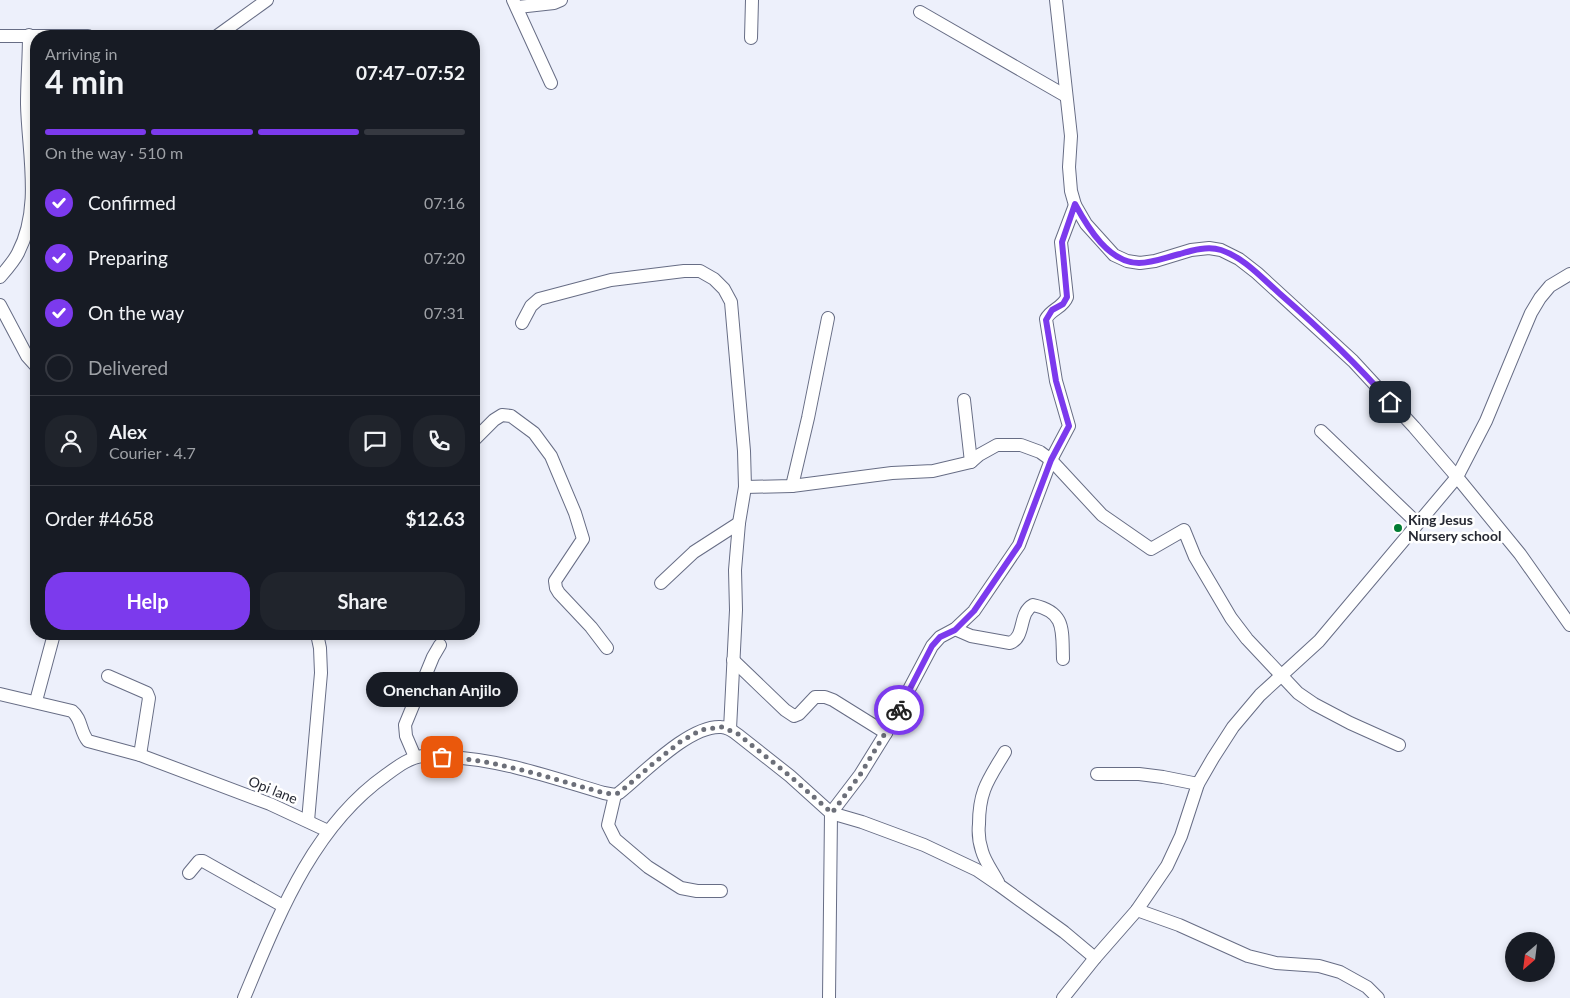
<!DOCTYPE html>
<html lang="en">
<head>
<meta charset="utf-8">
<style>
	:root { --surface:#171b24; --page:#20242c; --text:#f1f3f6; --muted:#9ea1a6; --line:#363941; --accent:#7c3aed }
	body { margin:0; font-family:Lato,sans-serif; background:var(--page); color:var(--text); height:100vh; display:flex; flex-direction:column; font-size:19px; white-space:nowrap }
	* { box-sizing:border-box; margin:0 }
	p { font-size:16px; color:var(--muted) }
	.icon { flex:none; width:28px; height:28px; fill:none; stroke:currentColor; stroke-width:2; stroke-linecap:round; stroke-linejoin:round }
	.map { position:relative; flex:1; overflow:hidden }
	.sheet { position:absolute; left:30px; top:30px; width:450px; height:610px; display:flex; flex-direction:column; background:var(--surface); border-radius:20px; box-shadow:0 2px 8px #0003 }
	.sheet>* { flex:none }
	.needle { width:32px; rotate:208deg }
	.tools { position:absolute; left:1505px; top:932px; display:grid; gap:10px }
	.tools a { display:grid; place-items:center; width:50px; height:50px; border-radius:50%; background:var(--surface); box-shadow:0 2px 8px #0003; font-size:25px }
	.pin { position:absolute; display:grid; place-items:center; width:42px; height:42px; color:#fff; margin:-21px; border-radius:10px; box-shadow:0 2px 8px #0006 }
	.courier { position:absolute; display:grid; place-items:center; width:50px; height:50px; margin:-25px; border:4px solid #7c3aed; border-radius:50%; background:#fff; color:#222; box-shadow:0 1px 6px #0007 }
	.bubble { position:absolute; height:35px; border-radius:18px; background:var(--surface); box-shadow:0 2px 8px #0003; font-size:16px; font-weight:700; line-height:35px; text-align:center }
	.overview em { font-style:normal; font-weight:700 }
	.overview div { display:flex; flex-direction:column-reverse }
	.overview { display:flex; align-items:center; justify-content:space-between; height:85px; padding:0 15px }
	h1 { font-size:32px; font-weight:700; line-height:38px }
	.bar { display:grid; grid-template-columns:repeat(4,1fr); gap:8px 5px; align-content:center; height:60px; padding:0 15px }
	.bar i { height:6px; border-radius:4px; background:var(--line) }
	.bar .active { background:var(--accent) }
	.bar p { grid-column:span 4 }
	.line { display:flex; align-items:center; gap:12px; padding:0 15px; border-top:1px solid var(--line) }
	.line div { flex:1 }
	.round { display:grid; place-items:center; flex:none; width:52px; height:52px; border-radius:20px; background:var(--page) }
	ol { padding:0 15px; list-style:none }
	li { display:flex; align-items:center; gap:15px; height:55px }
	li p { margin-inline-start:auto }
	li .icon { padding:5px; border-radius:50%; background:var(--accent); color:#fff; stroke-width:4 }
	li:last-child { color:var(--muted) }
	li i { width:28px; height:28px; border:2px solid var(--line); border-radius:50% }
	.button { display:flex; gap:10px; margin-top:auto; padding:10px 15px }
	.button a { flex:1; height:58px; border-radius:20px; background:var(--accent); color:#fff; font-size:20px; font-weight:700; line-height:58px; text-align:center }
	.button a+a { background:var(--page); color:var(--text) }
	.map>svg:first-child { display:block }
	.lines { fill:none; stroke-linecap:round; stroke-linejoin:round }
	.street-casing { stroke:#676d85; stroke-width:14 }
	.street { stroke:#fff; stroke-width:12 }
	.done { stroke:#6c6f79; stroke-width:5; stroke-dasharray:0 9 }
	.route { stroke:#7c3aed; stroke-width:6 }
	.poi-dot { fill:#017c33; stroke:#fff; stroke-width:2 }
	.labels { text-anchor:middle; stroke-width:5; stroke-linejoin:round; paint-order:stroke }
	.poi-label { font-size:14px; font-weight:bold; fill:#262933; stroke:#fff; text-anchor:start }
	.street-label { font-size:14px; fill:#262933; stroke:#fff }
</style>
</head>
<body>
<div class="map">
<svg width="1570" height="998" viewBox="0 0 1570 998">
	<rect width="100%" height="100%" fill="#edf0fb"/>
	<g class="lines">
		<g class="street-casing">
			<g id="street">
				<path d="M 513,0 L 551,83"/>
				<path d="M 1056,0 L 1071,136 L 1069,167 L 1071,191 L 1075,205 L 1086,224 L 1114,255 L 1127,261 L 1140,263 L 1155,261 L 1191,250 L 1209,248 L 1221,250 L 1239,259 L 1257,273 L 1353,361 L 1414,427 L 1457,477 L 1520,554 L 1570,625"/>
				<path d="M 518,7 L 554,3 L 561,0"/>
				<path d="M 920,12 L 1066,96"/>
				<path d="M 0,36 L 88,36"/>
				<path d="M 217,36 L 267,0"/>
				<path d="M 751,38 L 752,0"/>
				<path d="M 0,277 C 6,270 14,261 18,253 C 42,207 28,153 27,104 C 27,81 29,58 29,35"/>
				<path d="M 0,305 L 27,356 L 36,366"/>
				<path d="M 522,323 L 531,306 L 539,299 L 611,280 L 684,271 L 700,271 L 714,279 L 724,289 L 731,302 L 744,451 L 745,487 L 739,523 L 735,570 L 736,610 L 730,729"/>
				<path d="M 964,400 L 971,462"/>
				<path d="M 1321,431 L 1417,523"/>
				<path d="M 474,440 L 494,420 L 502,415 L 511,416 L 534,433 L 551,456 L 575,513 L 583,539 L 555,581 L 556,588 L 559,593 L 591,627 L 607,648"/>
				<path d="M 792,486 L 808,418 L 828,318"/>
				<path d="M 745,487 L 792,486 L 892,473 L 933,471 L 971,462 L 979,455 L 997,445 L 1021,445 L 1040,452 L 1051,460 L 1102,515 L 1151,549 L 1184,530 L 1195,557 L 1231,618 L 1247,639 L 1298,693 L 1314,704 L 1350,723 L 1399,745"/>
				<path d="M 661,583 L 694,552 L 739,523"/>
				<path d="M 955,629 L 971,636 L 1010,643 C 1026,637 1018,613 1033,605 C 1066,612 1062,630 1063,659"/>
				<path d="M 733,660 L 785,710 L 794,716 L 799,714 L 815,697 L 825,697 L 833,700 L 886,733"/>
				<path d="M 108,676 L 147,693 L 149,698 L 140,755"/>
				<path d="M 0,694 L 72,711 C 82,719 80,732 88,741 L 140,755 L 270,804 L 328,831"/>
				<path d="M 36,701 L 54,634"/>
				<path d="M 415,757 L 406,736 L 405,725 L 433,657 L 440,645"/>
				<path d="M 1097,774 L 1139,774 L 1163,777 L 1198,784"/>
				<path d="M 615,795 L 608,825 L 615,839 L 648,867 L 681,888 L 697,891 L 721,891"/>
				<path d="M 308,821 L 321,673 L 320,648 L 317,634"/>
				<path d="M 189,873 L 199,861 L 203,861 L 283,906"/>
				<path d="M 998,882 C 993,872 985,862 982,851 C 979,842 978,833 979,824 C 979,790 989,779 1005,752"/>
				<path d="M 1137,910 L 1179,925 L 1248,956 L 1276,963 L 1319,966 L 1340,972 L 1367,987 L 1378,998"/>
				<path d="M 244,998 C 278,917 312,827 386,775 C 397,767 410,757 423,756 C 432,755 441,757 450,757 C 503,760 553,778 604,793 L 615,795 L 619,793 C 643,774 689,725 721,727 C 727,727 733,731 738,735 L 790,776 L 831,813 L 862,822 L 924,845 L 977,870 L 999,885 L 1064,932 L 1095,958"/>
				<path d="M 829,998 L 831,813 L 860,775 L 886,733 L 932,646 L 940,637 L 955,629 L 974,611 L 1019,545 L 1051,460 L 1069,426 L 1056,381 L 1046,319 C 1051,309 1063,308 1067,297 L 1061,242 L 1075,205"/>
				<path d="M 1063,998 L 1095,958 L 1137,910 L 1167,866 L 1181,836 L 1198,784 L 1213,758 L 1233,727 L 1260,695 L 1319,641 L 1457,477 L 1486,421 L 1520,339 L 1531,313 L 1540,298 L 1550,286 L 1570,274"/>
			</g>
		</g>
		<use href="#street" class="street"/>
	</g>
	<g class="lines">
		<path class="done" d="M 442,757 C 498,760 550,778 604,793 L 615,794 L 619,793 L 655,762 L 680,742 L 701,730 L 722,727 L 738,734 L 790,776 L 832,813 L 860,775 L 899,710"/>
		<path class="route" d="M 899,710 L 932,646 L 940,637 L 955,630 L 974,611 L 1019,545 L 1051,460 L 1069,426 L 1056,381 L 1046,320 L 1052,310 L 1063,304 L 1067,297 L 1062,242 L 1075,204 C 1088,228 1109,263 1139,263 C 1153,263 1167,257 1180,254 C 1193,250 1208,246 1221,250 C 1243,257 1262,278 1279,293 C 1318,327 1356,363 1390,402"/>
	</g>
	<circle class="poi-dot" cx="1398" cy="528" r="5"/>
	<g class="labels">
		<g class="poi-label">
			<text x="1408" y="525">King Jesus<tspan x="1408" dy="16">Nursery school</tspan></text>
		</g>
		<g class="street-label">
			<text transform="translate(273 790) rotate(22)" y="5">Opi lane</text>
		</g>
	</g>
</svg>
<div class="tools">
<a><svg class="needle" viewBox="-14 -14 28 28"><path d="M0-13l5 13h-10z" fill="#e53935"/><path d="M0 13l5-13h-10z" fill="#9ea1a6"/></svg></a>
</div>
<div class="pin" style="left:442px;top:757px;background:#ea580c"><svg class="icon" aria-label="bag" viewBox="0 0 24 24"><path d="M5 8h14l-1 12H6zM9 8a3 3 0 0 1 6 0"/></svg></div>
<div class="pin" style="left:1390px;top:402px;background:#1f2937"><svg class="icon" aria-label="home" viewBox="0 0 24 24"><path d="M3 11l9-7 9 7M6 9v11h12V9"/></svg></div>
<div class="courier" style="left:899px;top:710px"><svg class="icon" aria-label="bike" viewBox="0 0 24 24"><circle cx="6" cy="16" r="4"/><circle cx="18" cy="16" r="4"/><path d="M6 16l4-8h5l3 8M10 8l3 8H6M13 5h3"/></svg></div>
<div class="bubble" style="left:366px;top:672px;width:152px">Onenchan Anjilo</div>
<section class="sheet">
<div class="overview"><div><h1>4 min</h1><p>Arriving in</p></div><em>07:47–07:52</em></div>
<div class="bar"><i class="active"></i><i class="active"></i><i class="active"></i><i></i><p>On the way · 510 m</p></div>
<ol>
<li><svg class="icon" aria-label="check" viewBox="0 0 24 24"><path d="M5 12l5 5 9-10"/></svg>Confirmed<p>07:16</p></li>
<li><svg class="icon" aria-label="check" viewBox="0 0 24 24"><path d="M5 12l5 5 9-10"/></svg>Preparing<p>07:20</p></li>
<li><svg class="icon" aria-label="check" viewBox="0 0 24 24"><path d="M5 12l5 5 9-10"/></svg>On the way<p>07:31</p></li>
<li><i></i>Delivered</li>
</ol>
<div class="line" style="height:90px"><a class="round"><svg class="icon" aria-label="person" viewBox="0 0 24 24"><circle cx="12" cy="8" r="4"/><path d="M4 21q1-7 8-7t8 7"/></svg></a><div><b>Alex</b><p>Courier · 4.7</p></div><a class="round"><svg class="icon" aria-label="chat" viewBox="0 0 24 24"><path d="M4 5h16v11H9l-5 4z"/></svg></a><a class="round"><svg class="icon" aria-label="phone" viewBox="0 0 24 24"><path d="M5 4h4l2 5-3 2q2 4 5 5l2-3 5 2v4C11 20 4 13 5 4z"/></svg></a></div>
<div class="line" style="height:65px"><div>Order #4658</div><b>$12.63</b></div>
<div class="button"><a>Help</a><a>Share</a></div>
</section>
</div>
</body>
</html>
